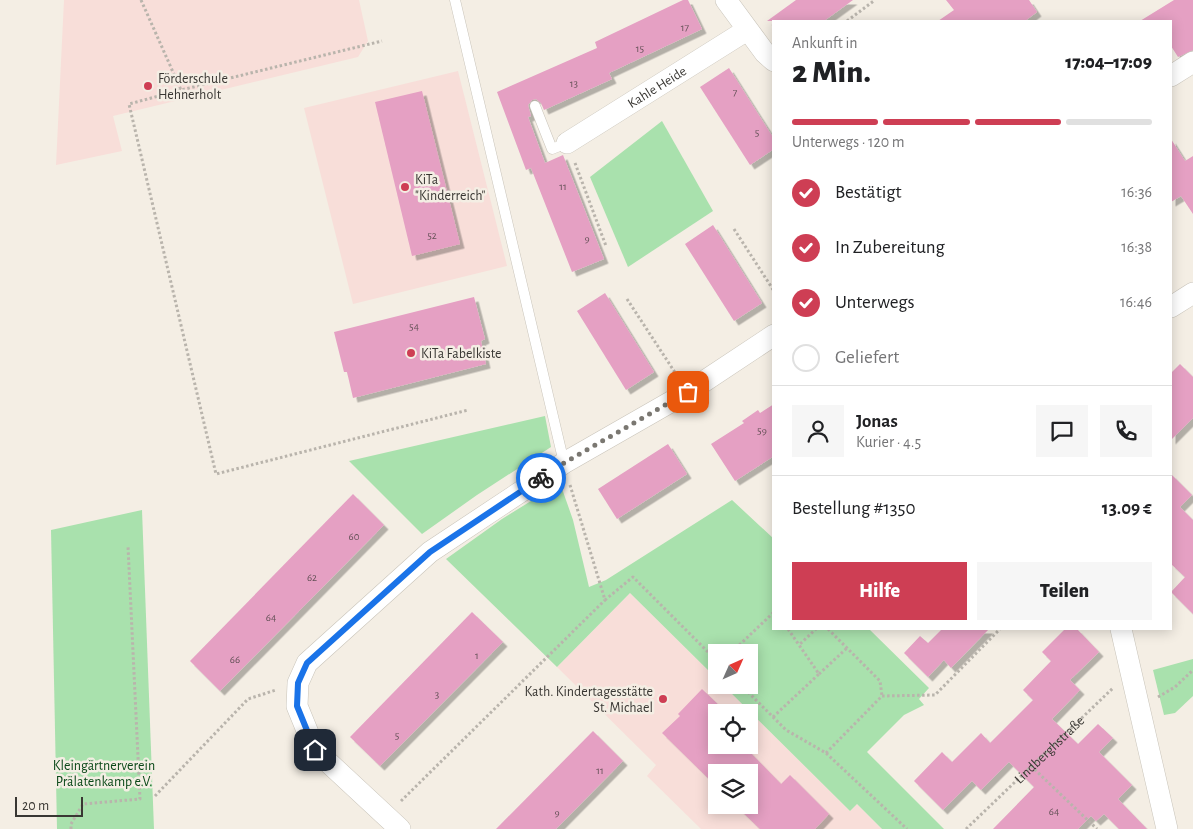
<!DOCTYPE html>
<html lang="de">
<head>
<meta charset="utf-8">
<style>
	:root { --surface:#fff; --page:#f6f6f6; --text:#202124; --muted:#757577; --line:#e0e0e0; --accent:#ce3e54 }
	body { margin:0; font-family:"Alegreya Sans",sans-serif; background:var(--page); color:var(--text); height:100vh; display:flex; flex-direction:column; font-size:19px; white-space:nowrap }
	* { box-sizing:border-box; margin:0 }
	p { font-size:16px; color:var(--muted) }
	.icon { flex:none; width:28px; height:28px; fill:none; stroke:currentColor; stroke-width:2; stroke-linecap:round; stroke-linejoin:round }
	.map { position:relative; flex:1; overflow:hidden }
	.details { position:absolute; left:772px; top:20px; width:400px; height:610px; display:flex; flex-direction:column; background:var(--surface); border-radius:0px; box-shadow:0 2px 12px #0003 }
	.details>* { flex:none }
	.needle { width:32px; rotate:45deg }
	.fabs { position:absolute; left:708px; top:644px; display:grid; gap:10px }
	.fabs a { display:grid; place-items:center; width:50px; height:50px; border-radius:0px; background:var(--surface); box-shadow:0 2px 12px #0003; font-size:25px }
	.scale { position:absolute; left:15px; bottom:12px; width:68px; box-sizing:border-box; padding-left:5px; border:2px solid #393733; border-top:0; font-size:14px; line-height:18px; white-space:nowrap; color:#393733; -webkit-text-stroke:4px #f4eee4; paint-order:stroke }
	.pin { position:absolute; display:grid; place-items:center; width:42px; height:42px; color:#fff; margin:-21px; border-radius:10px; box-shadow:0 2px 8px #0006 }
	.courier { position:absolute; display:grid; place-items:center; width:50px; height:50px; margin:-25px; border:4px solid #1a73e8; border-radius:50%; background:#fff; color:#222; box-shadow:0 1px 6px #0007 }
	.overview em { font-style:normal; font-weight:800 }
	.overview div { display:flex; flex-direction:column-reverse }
	.overview { display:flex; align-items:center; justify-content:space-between; height:85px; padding:0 20px }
	h1 { font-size:32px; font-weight:800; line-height:38px }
	.bar { display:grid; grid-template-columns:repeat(4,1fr); gap:8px 5px; align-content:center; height:60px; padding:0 20px }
	.bar i { height:6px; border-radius:4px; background:var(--line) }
	.bar .selected { background:var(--accent) }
	.bar p { grid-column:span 4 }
	.line { display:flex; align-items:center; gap:12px; padding:0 20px; border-top:1px solid var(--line) }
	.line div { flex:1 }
	.round { display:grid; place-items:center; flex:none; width:52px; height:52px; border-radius:0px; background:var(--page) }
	ol { padding:0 20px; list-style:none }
	li { display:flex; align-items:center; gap:15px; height:55px }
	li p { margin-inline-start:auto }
	li .icon { padding:5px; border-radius:50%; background:var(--accent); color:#fff; stroke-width:4 }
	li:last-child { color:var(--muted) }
	li i { width:28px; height:28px; border:2px solid var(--line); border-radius:50% }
	.action { display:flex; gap:10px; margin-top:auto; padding:10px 20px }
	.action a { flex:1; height:58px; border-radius:0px; background:var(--accent); color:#fff; font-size:20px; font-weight:800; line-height:58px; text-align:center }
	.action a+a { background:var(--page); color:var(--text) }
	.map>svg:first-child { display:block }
	.education { fill:#f8ded9; fill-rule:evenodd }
	.green { fill:#a9e1ad }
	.building { fill:#e5a0c3; filter:url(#shadow) }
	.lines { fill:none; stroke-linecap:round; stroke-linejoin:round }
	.lane-casing { stroke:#c9c4ba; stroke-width:11 }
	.street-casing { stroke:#c9c4ba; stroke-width:22 }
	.path { stroke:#b9b4ac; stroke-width:3; stroke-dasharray:2.5 2.5; stroke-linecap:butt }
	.lane { stroke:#fff; stroke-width:10 }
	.street { stroke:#fff; stroke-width:21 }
	.done { stroke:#7a7771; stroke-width:5; stroke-dasharray:0 9 }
	.route { stroke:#1a73e8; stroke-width:6 }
	.poi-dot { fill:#ce3e54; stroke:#f4eee4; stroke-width:2 }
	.labels { text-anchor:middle; stroke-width:5; stroke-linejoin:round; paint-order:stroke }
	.number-label { font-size:11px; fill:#645157 }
	.poi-label { font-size:14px; fill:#393733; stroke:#f4eee4; text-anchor:start }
	.street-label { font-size:14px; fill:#393733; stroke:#f4eee4 }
	.park-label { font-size:14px; fill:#0a4818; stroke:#f4eee4 }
</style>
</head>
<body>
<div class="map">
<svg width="1193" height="829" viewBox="0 0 1193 829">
	<defs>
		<filter id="shadow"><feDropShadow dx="4.5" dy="4.5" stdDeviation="0" flood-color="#0004"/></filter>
	</defs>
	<rect width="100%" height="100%" fill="#f4eee4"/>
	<g class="education">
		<path d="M 64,0 L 359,0 L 368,41 L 358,57 L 113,116 L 122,151 L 56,165 Z"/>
		<path d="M 458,71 L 507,266 L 353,304 L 304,108 Z"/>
		<path d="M 630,593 L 716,678 L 716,685 L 723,685 L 850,811 L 857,804 L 882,829 L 701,829 L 647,776 L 656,765 L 557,667 ZM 716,712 L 749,712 L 749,745 L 716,745 ZM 716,772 L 749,772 L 749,805 L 716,805 Z"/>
	</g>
	<g class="green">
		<path d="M 662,121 L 713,211 L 628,267 L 590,177 Z"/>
		<path d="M 545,416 L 551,447 L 477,495 L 422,534 L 349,461 Z"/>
		<path d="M 560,483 L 573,520 L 589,587 L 606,580 L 732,500 L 774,539 L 774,629 L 869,629 L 929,688 L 919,699 L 924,705 L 904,715 L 867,752 L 944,829 L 882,829 L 857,804 L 850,811 L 723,685 L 749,685 L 749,652 L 716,652 L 716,678 L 630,593 L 557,667 L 446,559 L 502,519 Z"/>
		<path d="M 142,510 L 154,829 L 57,829 L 51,530 Z"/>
		<path d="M 1193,659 L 1193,696 L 1175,713 L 1164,715 L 1153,670 Z"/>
	</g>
	<g class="building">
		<path d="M 683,0 L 688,0 L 702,29 L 609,73 L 612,79 L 544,110 L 541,103 L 536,99 L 532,100 L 528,105 L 531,116 L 528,117 L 545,163 L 563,155 L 604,259 L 572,272 L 531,168 L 533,167 L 526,170 L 497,92 L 597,48 L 595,42 Z"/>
		<path d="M 796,0 L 853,0 L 824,21 L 767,21 Z"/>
		<path d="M 946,0 L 1029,0 L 1037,12 L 1025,21 L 938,21 L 954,10 Z"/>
		<path d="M 1174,0 L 1193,0 L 1193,50 L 1178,57 L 1171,46 L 1171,21 L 1140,21 Z"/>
		<path d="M 729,68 L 774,139 L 774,149 L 750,165 L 700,87 Z"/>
		<path d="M 422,91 L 460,244 L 412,256 L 375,102 Z"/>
		<path d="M 1171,139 L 1185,161 L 1193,156 L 1193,214 L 1181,196 L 1171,202 Z"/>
		<path d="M 713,225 L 762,303 L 734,321 L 685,244 Z"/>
		<path d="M 605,293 L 654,372 L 626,390 L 577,311 Z"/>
		<path d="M 474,297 L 485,339 L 481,341 L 486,364 L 353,398 L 347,372 L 344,372 L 334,332 Z"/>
		<path d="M 1180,364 L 1193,377 L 1193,418 L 1171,440 L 1171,373 Z"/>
		<path d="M 774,404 L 774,456 L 735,481 L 711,444 L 744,423 L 742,421 L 758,410 L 760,413 Z"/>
		<path d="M 668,444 L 687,474 L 617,519 L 598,489 Z"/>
		<path d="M 1171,474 L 1192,495 L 1180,507 L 1193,520 L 1193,614 L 1171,592 L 1185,577 L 1171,564 Z"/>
		<path d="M 353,494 L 384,525 L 220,691 L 190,661 Z"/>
		<path d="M 472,612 L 503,642 L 380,766 L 350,737 Z"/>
		<path d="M 942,629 L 989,629 L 951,668 L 944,660 L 928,677 L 904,653 L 920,636 L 928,643 Z"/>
		<path d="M 1065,629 L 1077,629 L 1099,652 L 1070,680 L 1080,690 L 1052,719 L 1078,744 L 1098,724 L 1113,738 L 1099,752 L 1132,785 L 1118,799 L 1147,829 L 1119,829 L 1104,814 L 1096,821 L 1091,816 L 1078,829 L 993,829 L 1034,787 L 1009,762 L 981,790 L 972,781 L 943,810 L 914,781 L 942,752 L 952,762 L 981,733 L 990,743 L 1033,700 L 1023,690 L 1051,661 L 1042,652 Z"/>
		<path d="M 702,689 L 726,712 L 716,712 L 716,745 L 743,745 L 781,784 L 790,775 L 829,814 L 815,829 L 760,829 L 735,805 L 749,805 L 749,772 L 716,772 L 716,786 L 662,733 L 680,716 L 678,714 Z"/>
		<path d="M 593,731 L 623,761 L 556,829 L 496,829 Z"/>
	</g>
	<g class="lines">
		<g class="lane-casing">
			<g id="lane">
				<path d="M 455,0 L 564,463"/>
				<path d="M 535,106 L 552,149 L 567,143"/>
			</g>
		</g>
		<g class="street-casing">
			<g id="street">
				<path d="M 726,0 L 765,53 L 774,61"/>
				<path d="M 1171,76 L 1193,62"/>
				<path id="s2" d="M 567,143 L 747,30"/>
				<path d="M 1171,307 L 1193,293"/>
				<path d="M 1121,629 L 1167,829"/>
				<path d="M 400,829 L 315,750 L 297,706 L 298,683 L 307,663 L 430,552 L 564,463 L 688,392 L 774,335"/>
			</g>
		</g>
		<g class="path">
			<path d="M 141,0 L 181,90 L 382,41"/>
			<path d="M 847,21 L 875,0"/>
			<path d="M 181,90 L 129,104 L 216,474 L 468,410"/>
			<path d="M 575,163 L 606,246"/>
			<path d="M 734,229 L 774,291"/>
			<path d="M 627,299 L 676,374"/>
			<path d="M 570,485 L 605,600 L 633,577 L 716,660"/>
			<path d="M 788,629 L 799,645"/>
			<path d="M 828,629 L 880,681 L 882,696"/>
			<path d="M 732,652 L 774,612"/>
			<path d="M 819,674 L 847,648"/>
			<path d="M 741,685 L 786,730 L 826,753 L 907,829"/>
			<path d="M 1158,697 L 1175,687 L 1193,670"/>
			<path d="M 773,717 L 819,674 L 799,645 L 816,629"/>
			<path d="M 826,753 L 882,696 L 935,695 L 1000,629"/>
			<path d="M 1031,766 L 1097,829"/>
			<path d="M 155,796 L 248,699 L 276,690"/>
			<path d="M 401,801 L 605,600"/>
			<path d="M 71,829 L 71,824 L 83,804 L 140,799 L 128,546"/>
			<path id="s1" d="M 966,829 L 1113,688"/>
		</g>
		<use href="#lane" class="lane"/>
		<use href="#street" class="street"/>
	</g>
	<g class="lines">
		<path class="done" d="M 541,478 L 564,463 L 688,392"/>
		<path class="route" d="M 315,750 L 297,706 L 298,683 L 307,663 L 430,552 L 541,478"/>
	</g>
	<g class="poi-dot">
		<circle cx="148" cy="86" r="5"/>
		<circle cx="405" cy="187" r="5"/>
		<circle cx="411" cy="353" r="5"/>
		<circle cx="663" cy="699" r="5"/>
	</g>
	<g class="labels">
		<g class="number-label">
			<text x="685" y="31">17</text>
			<text x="640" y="52">15</text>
			<text x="574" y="87">13</text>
			<text x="735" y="96">7</text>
			<text x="757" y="136">5</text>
			<text x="563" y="190">11</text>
			<text x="432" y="239">52</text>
			<text x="587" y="242">9</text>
			<text x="414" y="330">54</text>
			<text x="762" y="434">59</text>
			<text x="354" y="540">60</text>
			<text x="312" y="581">62</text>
			<text x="271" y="621">64</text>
			<text x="477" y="659">1</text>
			<text x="235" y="663">66</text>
			<text x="437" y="698">3</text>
			<text x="397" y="739">5</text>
			<text x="600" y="774">11</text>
			<text x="1054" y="815">64</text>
			<text x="557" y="816">9</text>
		</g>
		<g class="poi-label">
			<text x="158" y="83">Förderschule<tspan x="158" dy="16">Hehnerholt</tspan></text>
			<text x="415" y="184">KiTa<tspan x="415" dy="16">"Kinderreich"</tspan></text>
			<text x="421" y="358">KiTa Fabelkiste</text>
			<text x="653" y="696" text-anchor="end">Kath. Kindertagesstätte<tspan x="653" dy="16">St. Michael</tspan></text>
		</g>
		<g class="street-label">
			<text dy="5" stroke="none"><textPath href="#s2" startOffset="106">Kahle Heide</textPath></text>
			<text dy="5" stroke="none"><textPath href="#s1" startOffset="115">Lindberghstraße</textPath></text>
		</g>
		<g class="park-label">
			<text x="104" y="770">Kleingärtnerverein<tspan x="104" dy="16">Prälatenkamp e.V.</tspan></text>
		</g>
	</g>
</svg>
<div class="fabs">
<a><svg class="needle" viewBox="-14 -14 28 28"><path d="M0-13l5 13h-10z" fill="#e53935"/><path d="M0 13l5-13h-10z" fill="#757577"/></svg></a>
<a><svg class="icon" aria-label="locate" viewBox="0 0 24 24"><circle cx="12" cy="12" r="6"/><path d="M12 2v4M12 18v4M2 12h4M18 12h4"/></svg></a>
<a><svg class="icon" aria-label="layers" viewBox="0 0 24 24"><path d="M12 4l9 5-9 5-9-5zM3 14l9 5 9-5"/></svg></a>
</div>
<div class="scale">20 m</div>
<div class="pin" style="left:688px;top:392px;background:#ea580c"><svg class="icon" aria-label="bag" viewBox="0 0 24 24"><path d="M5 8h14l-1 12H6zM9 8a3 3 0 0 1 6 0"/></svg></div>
<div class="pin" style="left:315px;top:750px;background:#1f2937"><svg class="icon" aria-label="home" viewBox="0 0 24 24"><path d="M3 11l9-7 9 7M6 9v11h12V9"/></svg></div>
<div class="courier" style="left:541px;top:478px"><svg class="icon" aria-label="bike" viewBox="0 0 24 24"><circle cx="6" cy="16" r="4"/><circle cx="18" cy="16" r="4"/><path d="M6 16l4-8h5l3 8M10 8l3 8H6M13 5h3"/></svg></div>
<section class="details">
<div class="overview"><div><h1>2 Min.</h1><p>Ankunft in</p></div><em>17:04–17:09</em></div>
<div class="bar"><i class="selected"></i><i class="selected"></i><i class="selected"></i><i></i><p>Unterwegs · 120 m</p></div>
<ol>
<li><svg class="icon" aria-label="check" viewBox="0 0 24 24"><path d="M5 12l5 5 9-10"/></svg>Bestätigt<p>16:36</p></li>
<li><svg class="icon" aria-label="check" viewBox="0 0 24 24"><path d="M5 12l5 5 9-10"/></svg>In Zubereitung<p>16:38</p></li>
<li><svg class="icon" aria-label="check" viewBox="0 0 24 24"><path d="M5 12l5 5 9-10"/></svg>Unterwegs<p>16:46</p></li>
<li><i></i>Geliefert</li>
</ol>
<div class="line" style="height:90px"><a class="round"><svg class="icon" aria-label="person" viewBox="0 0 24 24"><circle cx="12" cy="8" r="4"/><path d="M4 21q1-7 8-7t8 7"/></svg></a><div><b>Jonas</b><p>Kurier · 4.5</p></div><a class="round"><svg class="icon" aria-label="chat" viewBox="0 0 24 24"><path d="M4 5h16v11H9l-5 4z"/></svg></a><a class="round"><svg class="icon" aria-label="phone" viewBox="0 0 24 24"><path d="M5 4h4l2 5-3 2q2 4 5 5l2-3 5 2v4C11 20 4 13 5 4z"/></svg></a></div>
<div class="line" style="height:65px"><div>Bestellung #1350</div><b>13.09 €</b></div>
<div class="action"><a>Hilfe</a><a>Teilen</a></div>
</section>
</div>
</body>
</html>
